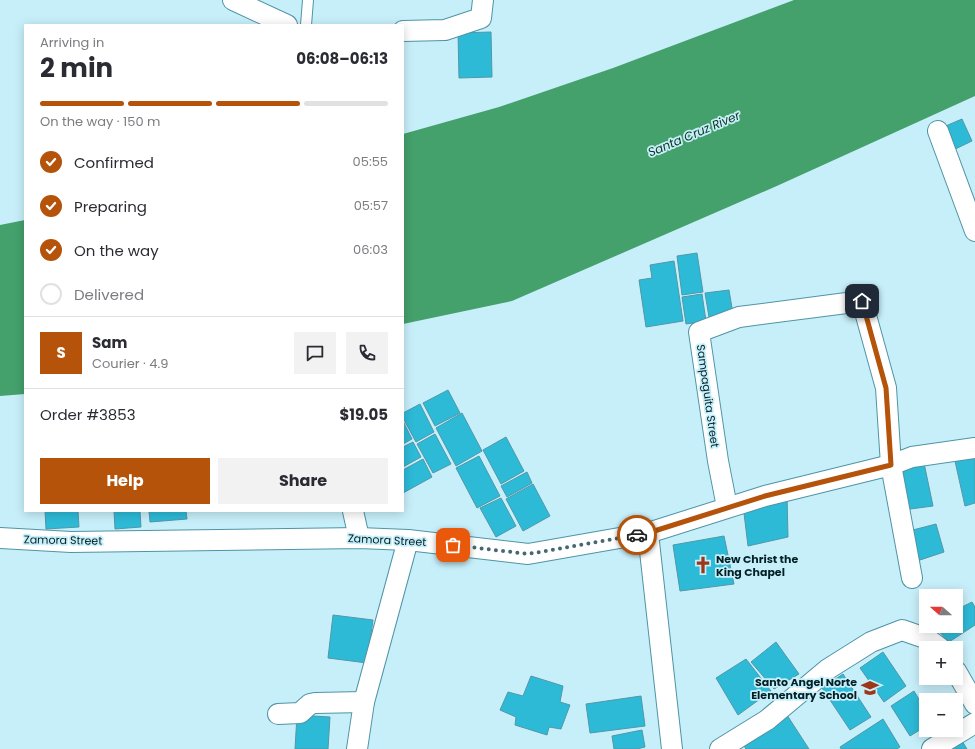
<!DOCTYPE html>
<html lang="en">
<head>
<meta charset="utf-8">
<style>
	:root { --surface:#fff; --page:#f2f2f3; --text:#2b2b33; --muted:#7c7c81; --line:#e1e1e2; --accent:#b45309 }
	body { margin:0; font-family:Poppins,sans-serif; background:var(--page); color:var(--text); height:100vh; display:flex; flex-direction:column; font-size:15px; white-space:nowrap }
	* { box-sizing:border-box; margin:0 }
	p { font-size:13px; color:var(--muted) }
	.icon { flex:none; width:22px; height:22px; fill:none; stroke:currentColor; stroke-width:2; stroke-linecap:round; stroke-linejoin:round }
	.map { position:relative; flex:1; overflow:hidden }
	.drawer { position:absolute; left:24px; top:24px; width:380px; height:488px; display:flex; flex-direction:column; background:var(--surface); border-radius:0px; box-shadow:0 2px 10px #0003 }
	.drawer>* { flex:none }
	.needle { width:26px; rotate:291deg }
	.buttons { position:absolute; left:919px; top:589px; display:grid; gap:8px }
	.buttons a { display:grid; place-items:center; width:44px; height:44px; border-radius:0px; background:var(--surface); box-shadow:0 2px 10px #0003; font-size:20px }
	.pin { position:absolute; display:grid; place-items:center; width:34px; height:34px; color:#fff; margin:-17px; border-radius:8px; box-shadow:0 2px 6px #0006 }
	.courier { position:absolute; display:grid; place-items:center; width:40px; height:40px; margin:-20px; border:3px solid #b45309; border-radius:50%; background:#fff; color:#222; box-shadow:0 1px 5px #0007 }
	.summary em { font-style:normal; font-weight:700 }
	.summary div { display:flex; flex-direction:column-reverse }
	.summary { display:flex; align-items:center; justify-content:space-between; height:68px; padding:0 16px }
	h1 { font-size:26px; font-weight:700; line-height:30px }
	.bar { display:grid; grid-template-columns:repeat(4,1fr); gap:6px 4px; align-content:center; height:48px; padding:0 16px }
	.bar i { height:5px; border-radius:3px; background:var(--line) }
	.bar .current { background:var(--accent) }
	.bar p { grid-column:span 4 }
	.line { display:flex; align-items:center; gap:10px; padding:0 16px; border-top:1px solid var(--line) }
	.line div { flex:1 }
	.round { display:grid; place-items:center; flex:none; width:42px; height:42px; border-radius:0px; background:var(--page) }
	ol { padding:0 16px; list-style:none }
	li { display:flex; align-items:center; gap:12px; height:44px }
	li p { margin-inline-start:auto }
	li .icon { padding:4px; border-radius:50%; background:var(--accent); color:#fff; stroke-width:4 }
	li:last-child { color:var(--muted) }
	li i { width:22px; height:22px; border:2px solid var(--line); border-radius:50% }
	.button { display:flex; gap:8px; margin-top:auto; padding:8px 16px }
	.button a { flex:1; height:46px; border-radius:0px; background:var(--accent); color:#fff; font-size:16px; font-weight:700; line-height:46px; text-align:center }
	.button a+a { background:var(--page); color:var(--text) }
	.map>svg:first-child { display:block }
	.water { fill:#44a16c }
	.building { fill:#2dbad7; stroke:#5297a8 }
	.lines { fill:none; stroke-linecap:round; stroke-linejoin:round }
	.service-casing { stroke:#4f94a5; stroke-width:12 }
	.minor-casing { stroke:#4f94a5; stroke-width:22 }
	.service { stroke:#fff; stroke-width:10 }
	.minor { stroke:#fff; stroke-width:20 }
	.done { stroke:#476870; stroke-width:4; stroke-dasharray:0 7.2 }
	.route { stroke:#b45309; stroke-width:5 }
	.labels { text-anchor:middle; stroke-width:3.5; stroke-linejoin:round; paint-order:stroke }
	.street-label { font-size:11px; fill:#022026; stroke:#c7effa }
	.poi-label { font-size:11px; font-weight:bold; fill:#022026; stroke:#c7effa; text-anchor:start }
	.water-label { font-size:12px; font-style:italic; fill:#0c341e; stroke:#c7effa }
</style>
</head>
<body>
<div class="map">
<svg width="975" height="749" viewBox="0 0 975 749">
	<rect width="100%" height="100%" fill="#c7effa"/>
	<g class="water">
		<path d="M 794,0 L 975,0 L 975,96 L 779,185 L 512,301 L 403,324 L 403,134 L 499,107 L 613,68 Z"/>
		<path d="M 25,220 L 25,394 L 0,396 L 0,225 Z"/>
	</g>
	<g class="building">
		<path d="M 491,32 L 492,77 L 459,78 L 458,33 Z"/>
		<path d="M 962,119 L 972,141 L 949,152 L 941,128 Z"/>
		<path d="M 697,253 L 703,292 L 682,295 L 677,256 Z"/>
		<path d="M 674,261 L 683,321 L 646,327 L 639,280 L 652,278 L 650,265 Z"/>
		<path d="M 729,290 L 733,314 L 709,317 L 705,293 Z"/>
		<path d="M 702,294 L 706,321 L 686,324 L 682,297 Z"/>
		<path d="M 448,390 L 460,413 L 435,426 L 423,403 Z"/>
		<path d="M 420,404 L 434,432 L 416,442 L 403,418 L 403,413 Z"/>
		<path d="M 462,413 L 482,451 L 456,466 L 436,428 Z"/>
		<path d="M 403,421 L 412,439 L 403,444 Z"/>
		<path d="M 435,434 L 451,464 L 433,473 L 417,444 Z"/>
		<path d="M 506,437 L 524,471 L 501,484 L 483,450 Z"/>
		<path d="M 413,442 L 421,457 L 403,467 L 403,447 Z"/>
		<path d="M 479,456 L 500,496 L 477,508 L 456,468 Z"/>
		<path d="M 975,456 L 975,503 L 965,506 L 955,461 Z"/>
		<path d="M 423,459 L 432,477 L 403,493 L 403,470 Z"/>
		<path d="M 924,463 L 933,506 L 903,510 L 895,470 Z"/>
		<path d="M 527,472 L 532,483 L 507,497 L 501,486 Z"/>
		<path d="M 533,484 L 550,516 L 523,531 L 506,499 Z"/>
		<path d="M 787,495 L 788,537 L 748,546 L 743,505 Z"/>
		<path d="M 501,498 L 516,526 L 496,537 L 480,508 Z"/>
		<path d="M 45,511 L 78,511 L 79,527 L 46,529 Z"/>
		<path d="M 114,511 L 140,511 L 141,527 L 115,529 Z"/>
		<path d="M 149,511 L 186,511 L 187,519 L 150,522 Z"/>
		<path d="M 936,524 L 944,552 L 914,562 L 909,531 Z"/>
		<path d="M 724,536 L 734,584 L 680,591 L 673,545 Z"/>
		<path d="M 972,602 L 975,607 L 975,625 L 949,642 L 934,626 L 956,626 L 956,610 Z"/>
		<path d="M 333,615 L 373,620 L 367,663 L 328,658 Z"/>
		<path d="M 776,642 L 799,674 L 774,689 L 751,662 Z"/>
		<path d="M 883,652 L 906,686 L 884,702 L 860,668 Z"/>
		<path d="M 746,659 L 771,691 L 738,715 L 716,678 Z"/>
		<path d="M 843,674 L 871,717 L 850,730 L 822,688 Z"/>
		<path d="M 531,676 L 563,686 L 560,702 L 570,705 L 561,729 L 549,727 L 547,735 L 515,725 L 516,717 L 500,710 L 508,692 L 523,696 Z"/>
		<path d="M 914,691 L 926,711 L 926,726 L 910,736 L 891,706 Z"/>
		<path d="M 641,696 L 645,726 L 590,733 L 586,704 Z"/>
		<path d="M 785,712 L 809,749 L 746,749 L 741,741 Z"/>
		<path d="M 297,715 L 330,717 L 328,749 L 295,749 Z"/>
		<path d="M 883,719 L 900,747 L 897,749 L 841,749 L 840,747 Z"/>
		<path d="M 642,730 L 645,747 L 637,749 L 614,749 L 612,736 Z"/>
		<path d="M 959,736 L 967,749 L 944,749 Z"/>
	</g>
	<g class="lines">
		<g class="service-casing">
			<path id="service" d="M 306,25 L 308,0"/>
		</g>
		<g class="minor-casing">
			<g id="minor">
				<path d="M 233,0 L 287,25"/>
				<path d="M 403,31 L 445,30 L 481,18 L 483,0"/>
				<path d="M 938,131 L 975,231"/>
				<path d="M 727,507 L 718,461 L 699,332 L 739,317 L 862,301 L 886,388 L 891,465 L 912,578"/>
				<path d="M 353,511 L 359,538"/>
				<path d="M 648,533 L 672,749"/>
				<path d="M 0,538 L 71,542 L 359,538 L 408,540 L 528,554 L 648,533 L 765,496 L 891,465 L 912,457 L 975,448"/>
				<path d="M 956,671 L 975,704"/>
				<path d="M 278,714 L 300,713 L 310,704 L 315,703 L 364,702"/>
				<path d="M 357,749 L 364,702 L 408,540"/>
				<path d="M 720,749 L 767,720 L 828,669 L 871,642 L 902,630 L 928,639 L 940,648"/>
				<path d="M 932,749 L 975,723"/>
			</g>
		</g>
		<use href="#service" class="service"/>
		<use href="#minor" class="minor"/>
	</g>
	<g class="lines">
		<path class="done" d="M 453,545 L 528,554 L 637,535"/>
		<path class="route" d="M 637,535 L 648,533 L 765,496 L 891,465 L 886,388 L 862,301"/>
	</g>
	<defs>
		<g id="church-bare" transform="scale(1.38)"><path d="M-1.2-6h2.4v3.5h3.3v2.4h-3.3V6h-2.4V-.1h-3.3v-2.4h3.3Z" fill="#9e371a" stroke="#c7effa" stroke-width="2.5" paint-order="stroke"/></g>
		<g id="school-bare" transform="scale(1.38)"><path d="M0-5L7-2L0 1L-7-2ZM-4 1L0 2.5L4 1V4Q0 6-4 4Z" fill="#9e371a" stroke="#c7effa" stroke-width="2.5" paint-order="stroke"/></g>
	</defs>
	<g fill-rule="evenodd">
		<use href="#church-bare" x="703" y="565"/>
		<use href="#school-bare" x="870" y="688"/>
	</g>
	<g class="labels">
		<g class="street-label">
			<text transform="translate(708 396) rotate(82)" y="4">Sampaguita Street</text>
			<text transform="translate(63 540) rotate(1)" y="4">Zamora Street</text>
			<text transform="translate(387 540) rotate(3)" y="4">Zamora Street</text>
		</g>
		<g class="poi-label">
			<text x="716" y="563">New Christ the<tspan x="716" dy="13">King Chapel</tspan></text>
			<text x="857" y="686" text-anchor="end">Santo Angel Norte<tspan x="857" dy="13">Elementary School</tspan></text>
		</g>
		<g class="water-label">
			<text transform="translate(694 134) rotate(-23)" y="4">Santa Cruz River</text>
		</g>
	</g>
</svg>
<div class="buttons">
<a><svg class="needle" viewBox="-14 -14 28 28"><path d="M0-13l5 13h-10z" fill="#e53935"/><path d="M0 13l5-13h-10z" fill="#7c7c81"/></svg></a>
<a>+</a>
<a>−</a>
</div>
<div class="pin" style="left:453px;top:545px;background:#ea580c"><svg class="icon" aria-label="bag" viewBox="0 0 24 24"><path d="M5 8h14l-1 12H6zM9 8a3 3 0 0 1 6 0"/></svg></div>
<div class="pin" style="left:862px;top:301px;background:#1f2937"><svg class="icon" aria-label="home" viewBox="0 0 24 24"><path d="M3 11l9-7 9 7M6 9v11h12V9"/></svg></div>
<div class="courier" style="left:637px;top:535px"><svg class="icon" aria-label="car" viewBox="0 0 24 24"><path d="M5 17H2v-5l4-1 3-4h7l3 4 3 1v5h-3M9 17h6M6 11h13"/><circle cx="7" cy="17" r="2"/><circle cx="17" cy="17" r="2"/></svg></div>
<section class="drawer">
<div class="summary"><div><h1>2 min</h1><p>Arriving in</p></div><em>06:08–06:13</em></div>
<div class="bar"><i class="current"></i><i class="current"></i><i class="current"></i><i></i><p>On the way · 150 m</p></div>
<ol>
<li><svg class="icon" aria-label="check" viewBox="0 0 24 24"><path d="M5 12l5 5 9-10"/></svg>Confirmed<p>05:55</p></li>
<li><svg class="icon" aria-label="check" viewBox="0 0 24 24"><path d="M5 12l5 5 9-10"/></svg>Preparing<p>05:57</p></li>
<li><svg class="icon" aria-label="check" viewBox="0 0 24 24"><path d="M5 12l5 5 9-10"/></svg>On the way<p>06:03</p></li>
<li><i></i>Delivered</li>
</ol>
<div class="line" style="height:72px"><b class="round" style="background:var(--accent);color:#fff">S</b><div><b>Sam</b><p>Courier · 4.9</p></div><a class="round"><svg class="icon" aria-label="chat" viewBox="0 0 24 24"><path d="M4 5h16v11H9l-5 4z"/></svg></a><a class="round"><svg class="icon" aria-label="phone" viewBox="0 0 24 24"><path d="M5 4h4l2 5-3 2q2 4 5 5l2-3 5 2v4C11 20 4 13 5 4z"/></svg></a></div>
<div class="line" style="height:52px"><div>Order #3853</div><b>$19.05</b></div>
<div class="button"><a>Help</a><a>Share</a></div>
</section>
</div>
</body>
</html>
